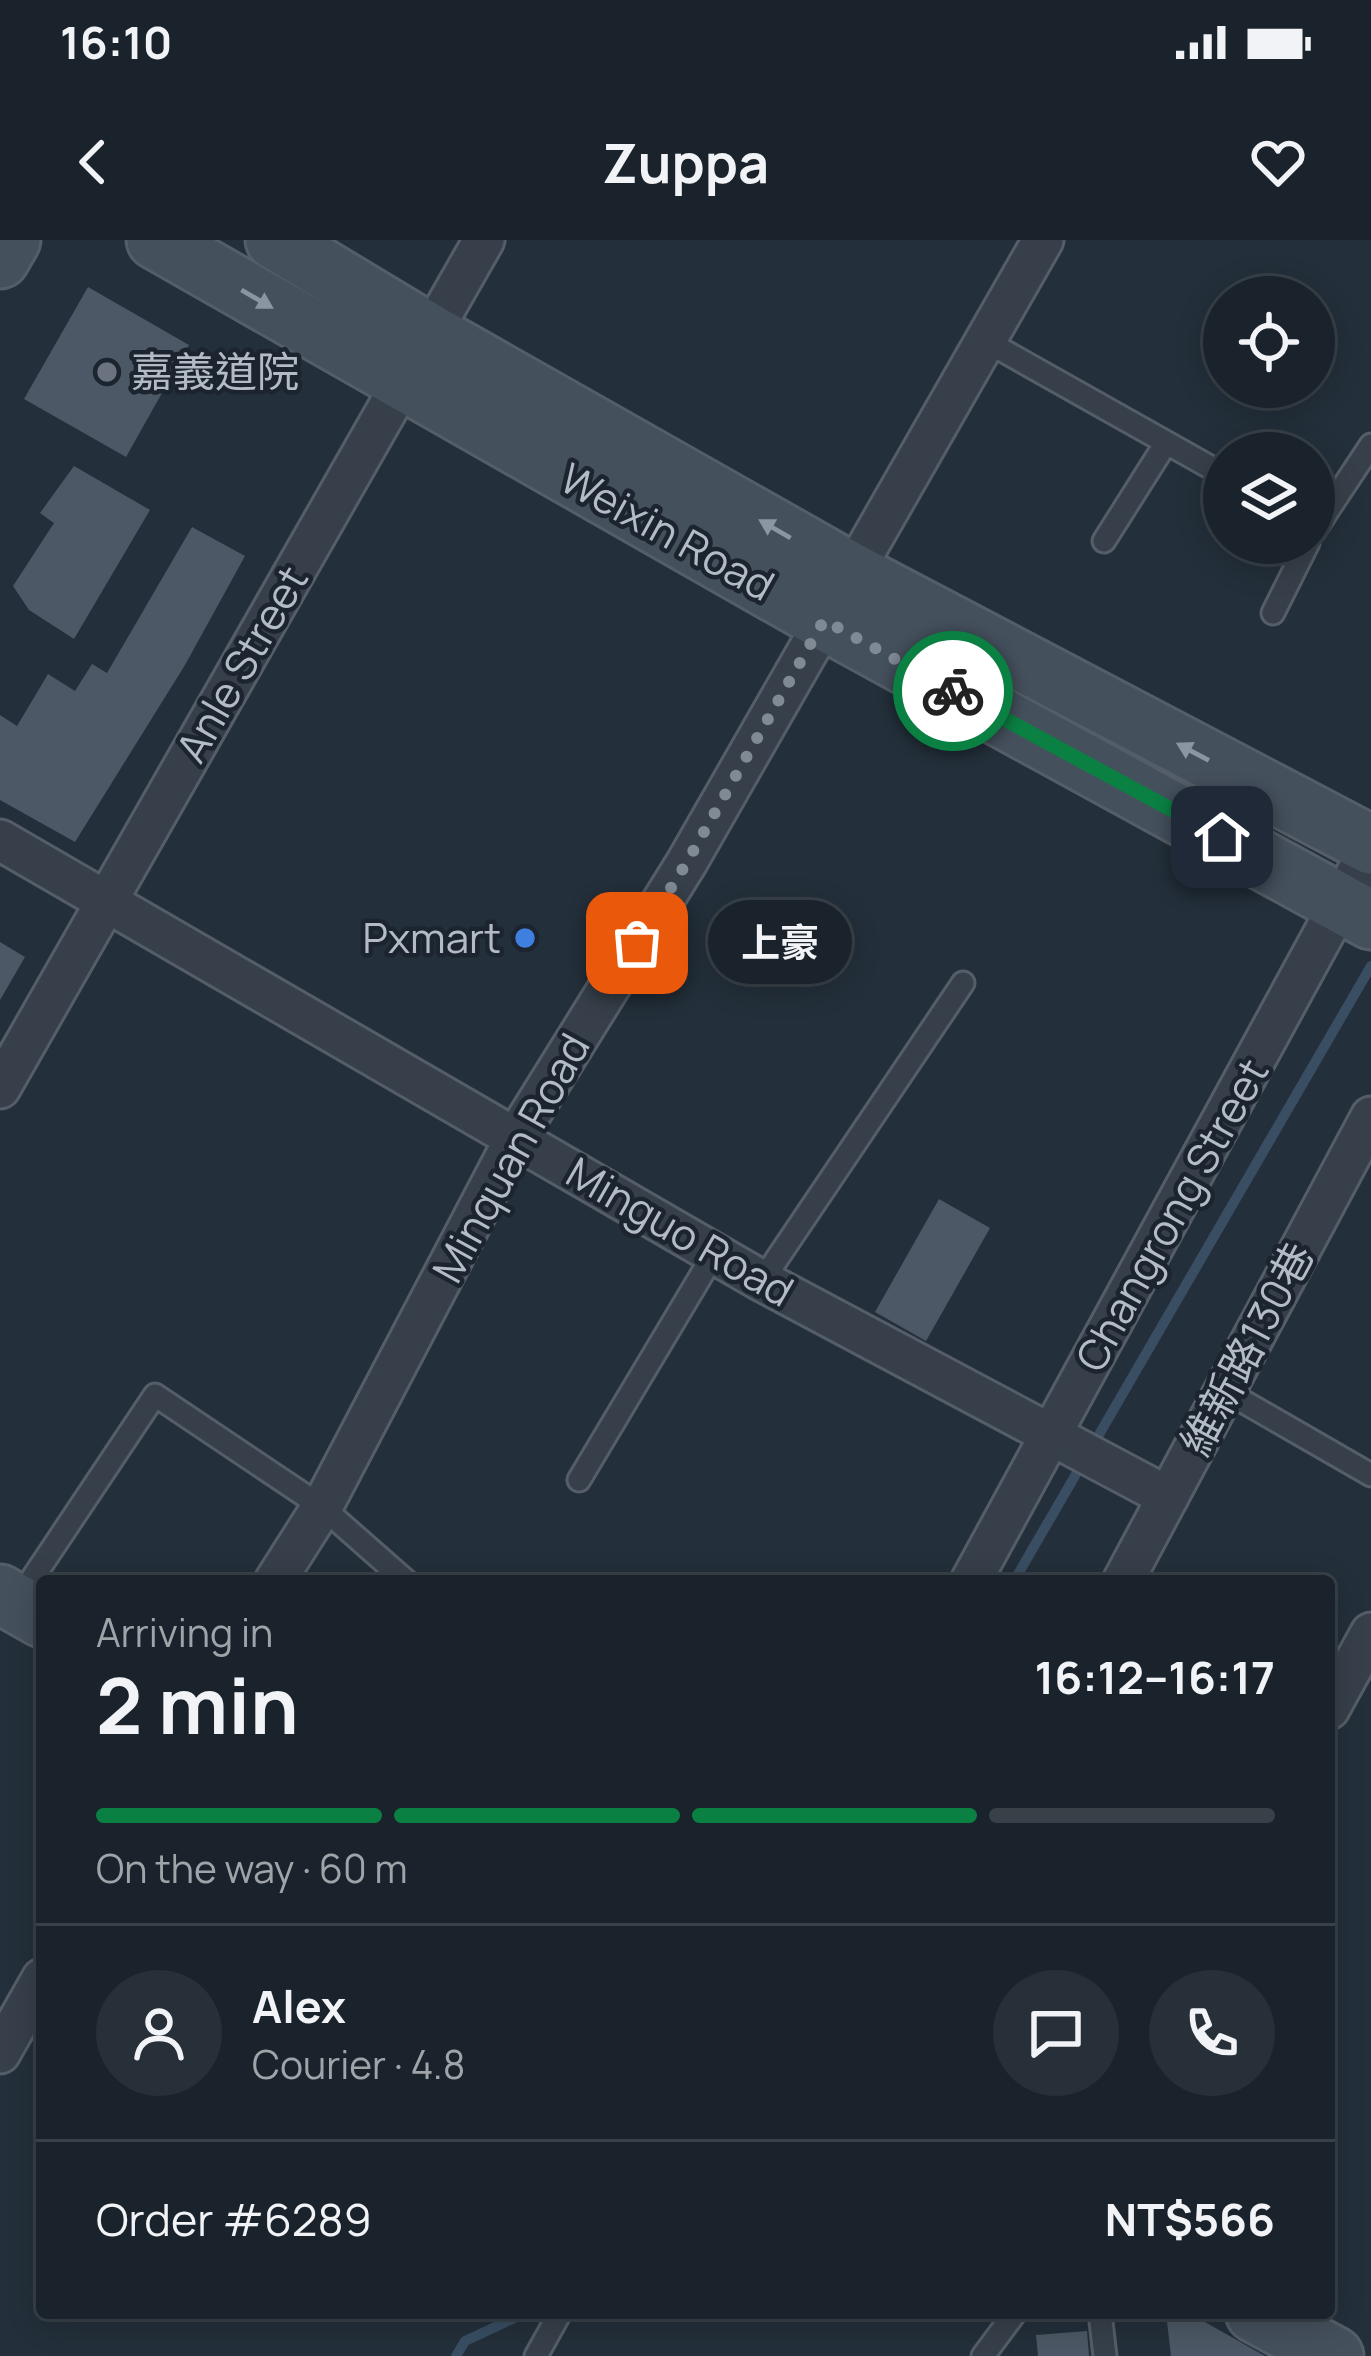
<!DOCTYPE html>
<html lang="en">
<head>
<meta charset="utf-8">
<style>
	:root { --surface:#1a232c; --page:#272f38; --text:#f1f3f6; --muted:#9fa4a9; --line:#384048; --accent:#0b8043 }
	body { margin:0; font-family:Manrope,"Noto Sans TC",sans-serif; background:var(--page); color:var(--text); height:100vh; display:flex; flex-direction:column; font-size:45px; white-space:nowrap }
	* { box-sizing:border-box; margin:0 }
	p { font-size:39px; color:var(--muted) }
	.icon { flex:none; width:66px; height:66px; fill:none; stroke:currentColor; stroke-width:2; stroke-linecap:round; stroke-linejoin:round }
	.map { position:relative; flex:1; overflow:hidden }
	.side { position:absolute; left:36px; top:1335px; width:1299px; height:744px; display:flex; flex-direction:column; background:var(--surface); border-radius:12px; box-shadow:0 6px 30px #0003,0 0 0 3px var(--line) }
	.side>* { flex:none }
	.controls { position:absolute; left:1203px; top:36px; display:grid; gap:24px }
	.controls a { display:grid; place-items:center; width:132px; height:132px; border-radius:50%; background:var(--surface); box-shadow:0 6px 30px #0003,0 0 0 3px var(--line); font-size:60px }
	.pin { position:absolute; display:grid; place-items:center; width:102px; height:102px; color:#fff; margin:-51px; border-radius:24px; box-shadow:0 6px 18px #0006 }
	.courier { position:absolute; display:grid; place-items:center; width:120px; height:120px; margin:-60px; border:9px solid #0b8043; border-radius:50%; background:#fff; color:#222; box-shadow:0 3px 15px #0007 }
	.bubble { position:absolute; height:84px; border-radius:42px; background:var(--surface); box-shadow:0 6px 30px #0003,0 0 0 3px var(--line); font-size:39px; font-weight:700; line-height:84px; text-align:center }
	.head em { font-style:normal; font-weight:700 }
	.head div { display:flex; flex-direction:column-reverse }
	.head { display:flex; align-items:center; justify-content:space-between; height:204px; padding:0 60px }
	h1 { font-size:78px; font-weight:700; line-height:90px }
	.bar { display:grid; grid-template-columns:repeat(4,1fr); gap:18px 12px; align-content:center; height:144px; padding:0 60px }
	.bar i { height:15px; border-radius:9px; background:var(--line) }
	.bar .current { background:var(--accent) }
	.bar p { grid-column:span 4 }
	.line { display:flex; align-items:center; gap:30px; padding:0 60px; border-top:3px solid var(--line) }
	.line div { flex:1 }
	.round { display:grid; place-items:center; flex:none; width:126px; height:126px; border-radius:63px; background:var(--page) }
	.status { display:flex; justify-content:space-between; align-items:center; height:84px; padding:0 60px; background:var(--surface); direction:ltr }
	.status svg { height:33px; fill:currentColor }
	header { display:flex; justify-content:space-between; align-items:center; height:156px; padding:0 60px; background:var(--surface); font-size:54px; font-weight:700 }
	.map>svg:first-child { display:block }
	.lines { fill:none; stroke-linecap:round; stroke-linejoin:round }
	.stream { stroke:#394e62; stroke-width:10 }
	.building { fill:#4c5865 }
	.lane-casing { stroke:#555e68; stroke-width:27 }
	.street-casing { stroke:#555e68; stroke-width:45 }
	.secondary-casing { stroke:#555e68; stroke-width:63 }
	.lane { stroke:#37404a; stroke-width:21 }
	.street { stroke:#37404a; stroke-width:39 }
	.secondary { stroke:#45505d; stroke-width:57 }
	.oneway { fill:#8c96a1 }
	.done { stroke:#808a95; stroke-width:12; stroke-dasharray:0 21.6 }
	.route { stroke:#0b8043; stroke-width:15 }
	.worship-dot { fill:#6b7280; stroke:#1c252f; stroke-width:4.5 }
	.shop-dot { fill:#3f7fe0; stroke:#1c252f; stroke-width:4.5 }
	.labels { text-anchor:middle; stroke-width:9; stroke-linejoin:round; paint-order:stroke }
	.poi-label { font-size:42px; fill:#b2bbc6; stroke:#1c252f; text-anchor:start }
	.street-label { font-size:42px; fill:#b2bbc6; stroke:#1c252f }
</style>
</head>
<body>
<div class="status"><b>16:10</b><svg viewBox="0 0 49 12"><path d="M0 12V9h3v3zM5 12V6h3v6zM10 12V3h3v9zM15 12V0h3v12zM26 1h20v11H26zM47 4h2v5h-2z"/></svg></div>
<header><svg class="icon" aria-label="back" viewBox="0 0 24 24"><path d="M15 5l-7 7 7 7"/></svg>Zuppa<svg class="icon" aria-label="heart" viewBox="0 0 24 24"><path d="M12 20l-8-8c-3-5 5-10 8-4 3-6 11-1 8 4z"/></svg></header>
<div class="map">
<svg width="1371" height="2116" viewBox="0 0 1371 2116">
	<rect width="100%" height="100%" fill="#232f3a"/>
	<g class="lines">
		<g class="stream">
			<path d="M 1014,1341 L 1371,726"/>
			<path d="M 456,2116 L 465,2101 L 525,2073"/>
		</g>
	</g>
	<g class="building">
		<path d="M 88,47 L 189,105 L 126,217 L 24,159 Z"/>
		<path d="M 74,226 L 150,270 L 74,399 L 29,370 L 13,346 L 54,283 L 40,273 Z"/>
		<path d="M 192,287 L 245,316 L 185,425 L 75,602 L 0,560 L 0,475 L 17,486 L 48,434 L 75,451 L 92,424 L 107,433 Z"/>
		<path d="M 0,702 L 25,717 L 0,760 Z"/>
		<path d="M 939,959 L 990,988 L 926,1101 L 875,1072 Z"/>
		<path d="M 1166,2073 L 1189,2073 L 1265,2116 L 1171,2116 Z"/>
		<path d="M 1087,2091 L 1089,2116 L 1038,2116 L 1036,2095 Z"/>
	</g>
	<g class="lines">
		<g class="lane-casing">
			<g id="lane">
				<path d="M 986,101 L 1224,235"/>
				<path d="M 1314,291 L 1371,205"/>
				<path d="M 1104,301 L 1166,203"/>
				<path d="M 1273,373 L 1308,303"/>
				<path d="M 762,1041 L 963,743"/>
				<path d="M 1225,1151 L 1371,1235"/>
				<path d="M 579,1240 L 714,1014"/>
				<path d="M 16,1363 L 155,1155 L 322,1267 L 406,1341"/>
				<path d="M 1100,2073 L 1105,2116"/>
				<path d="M 536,2116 L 560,2073"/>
				<path d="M 983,2116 L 1015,2073"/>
			</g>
		</g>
		<g class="street-casing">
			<g id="street">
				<path d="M 0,600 L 762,1041 L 1168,1257"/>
				<path d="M 0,848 L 484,0"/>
				<path d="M 275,1341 L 322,1267 L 516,897 L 687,622 L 1043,0"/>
				<path d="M 971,1341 L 1371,607"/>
				<path d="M 1123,1341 L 1371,877"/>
				<path d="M 1329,1469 L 1371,1393"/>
				<path d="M 0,1813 L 42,1739"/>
			</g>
		</g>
		<g class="secondary-casing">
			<g id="secondary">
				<path d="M 156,0 L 823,380 L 1371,680"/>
				<path d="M 275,0 L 431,94 L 853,333 L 1371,605"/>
				<path d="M 0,19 L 11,0"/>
				<path d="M 0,1354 L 42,1378"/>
				<path d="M 1255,2073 L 1334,2116"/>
			</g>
		</g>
		<use href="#lane" class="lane"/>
		<use href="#street" class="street"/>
		<use href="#secondary" class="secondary"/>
	</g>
	<defs><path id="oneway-solid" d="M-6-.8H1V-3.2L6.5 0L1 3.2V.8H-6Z" transform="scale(3)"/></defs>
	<g class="oneway">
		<use href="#oneway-solid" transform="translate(257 59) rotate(30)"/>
		<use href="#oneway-solid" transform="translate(775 289) rotate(-150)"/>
		<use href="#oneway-solid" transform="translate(1193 512) rotate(-152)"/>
	</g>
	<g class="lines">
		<path class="done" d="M 637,703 L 687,622 L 824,380 L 953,451"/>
		<path class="route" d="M 953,451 L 1222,597"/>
	</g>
	<circle class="worship-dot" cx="107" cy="132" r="12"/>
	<circle class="shop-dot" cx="525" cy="698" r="12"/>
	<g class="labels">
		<g class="poi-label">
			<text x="131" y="147">嘉義道院</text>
			<text x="501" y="713" text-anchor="end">Pxmart</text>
		</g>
		<g class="street-label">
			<text transform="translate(667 292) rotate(29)" y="15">Weixin Road</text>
			<text transform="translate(242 424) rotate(-60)" y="15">Anle Street</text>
			<text transform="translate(511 918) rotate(-61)" y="15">Minquan Road</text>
			<text transform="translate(1172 975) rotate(-61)" y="15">Changrong Street</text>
			<text transform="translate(680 992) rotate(30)" y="15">Minguo Road</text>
			<text transform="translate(1247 1109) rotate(-62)" y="15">維新路130巷</text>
		</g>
	</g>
</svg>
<div class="controls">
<a><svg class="icon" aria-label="locate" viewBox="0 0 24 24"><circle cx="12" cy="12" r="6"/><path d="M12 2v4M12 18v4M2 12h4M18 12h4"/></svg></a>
<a><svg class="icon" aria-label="layers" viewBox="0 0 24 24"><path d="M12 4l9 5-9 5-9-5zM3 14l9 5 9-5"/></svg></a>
</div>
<div class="pin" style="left:637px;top:703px;background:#ea580c"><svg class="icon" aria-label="bag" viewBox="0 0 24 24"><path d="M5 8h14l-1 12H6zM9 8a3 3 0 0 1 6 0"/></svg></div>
<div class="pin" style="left:1222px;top:597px;background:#1f2937"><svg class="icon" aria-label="home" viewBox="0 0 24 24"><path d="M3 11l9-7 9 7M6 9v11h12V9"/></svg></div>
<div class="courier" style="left:953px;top:451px"><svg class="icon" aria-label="bike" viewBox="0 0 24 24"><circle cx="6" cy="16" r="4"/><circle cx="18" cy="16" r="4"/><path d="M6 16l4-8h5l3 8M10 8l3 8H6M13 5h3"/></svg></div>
<div class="bubble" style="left:708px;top:660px;width:144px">上豪</div>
<section class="side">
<div class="head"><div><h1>2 min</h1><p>Arriving in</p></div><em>16:12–16:17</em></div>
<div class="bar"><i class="current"></i><i class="current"></i><i class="current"></i><i></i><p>On the way · 60 m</p></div>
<div class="line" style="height:216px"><a class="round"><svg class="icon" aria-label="person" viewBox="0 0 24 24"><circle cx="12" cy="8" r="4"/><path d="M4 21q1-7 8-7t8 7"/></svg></a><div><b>Alex</b><p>Courier · 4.8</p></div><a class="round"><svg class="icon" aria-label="chat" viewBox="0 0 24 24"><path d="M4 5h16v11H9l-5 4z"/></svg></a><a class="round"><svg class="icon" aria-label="phone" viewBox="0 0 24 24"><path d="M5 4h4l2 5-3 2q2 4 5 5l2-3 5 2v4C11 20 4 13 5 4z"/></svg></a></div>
<div class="line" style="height:156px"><div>Order #6289</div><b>NT$566</b></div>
</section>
</div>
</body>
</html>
